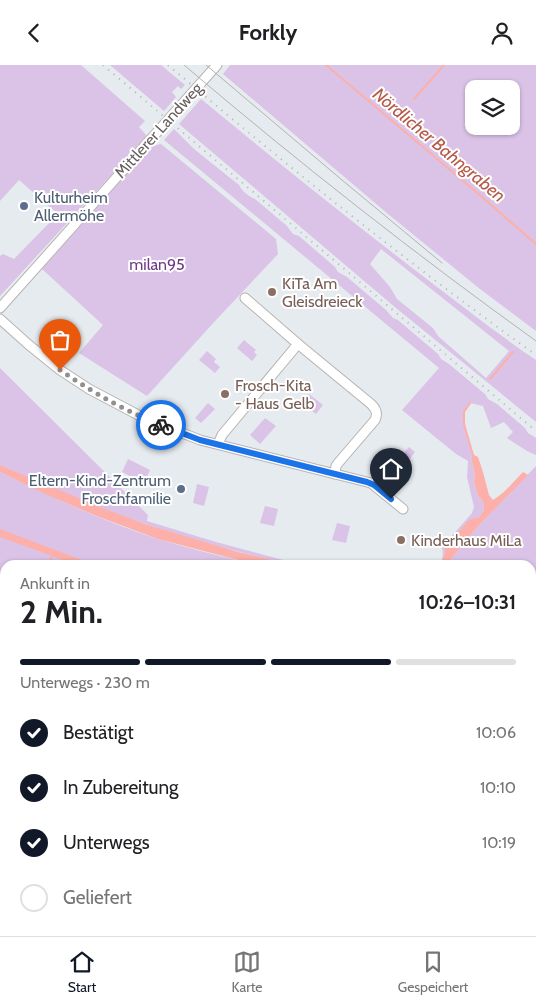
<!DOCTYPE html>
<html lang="de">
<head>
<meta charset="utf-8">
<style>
	:root { --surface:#fff; --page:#f2f2f2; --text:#202124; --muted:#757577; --line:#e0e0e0; --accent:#111827 }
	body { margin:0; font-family:Cabin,sans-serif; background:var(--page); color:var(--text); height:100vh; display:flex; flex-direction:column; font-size:19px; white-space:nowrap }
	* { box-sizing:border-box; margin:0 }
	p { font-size:16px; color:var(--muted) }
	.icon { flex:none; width:28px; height:28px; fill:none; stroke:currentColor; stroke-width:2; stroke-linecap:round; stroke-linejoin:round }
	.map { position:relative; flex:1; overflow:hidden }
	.drawer { position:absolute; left:0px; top:495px; width:536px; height:376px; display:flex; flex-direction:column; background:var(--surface); border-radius:15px 15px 0 0; box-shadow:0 1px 4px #0004 }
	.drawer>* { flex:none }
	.buttons { position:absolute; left:465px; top:15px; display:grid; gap:10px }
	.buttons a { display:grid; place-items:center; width:55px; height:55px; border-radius:10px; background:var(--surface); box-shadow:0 1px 4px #0004; font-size:25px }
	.pin { position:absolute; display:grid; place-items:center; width:42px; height:42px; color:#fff; margin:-51px -21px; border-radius:50% 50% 50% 0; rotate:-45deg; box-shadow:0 0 5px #0007 }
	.pin .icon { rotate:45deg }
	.courier { position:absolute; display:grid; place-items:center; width:50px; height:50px; margin:-25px; border:4px solid #1a73e8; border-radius:50%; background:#fff; color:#222; box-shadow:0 1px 6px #0007 }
	.headline em { font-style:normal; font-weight:700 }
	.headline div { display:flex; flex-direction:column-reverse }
	.headline { display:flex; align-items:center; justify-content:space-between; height:85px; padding:0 20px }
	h1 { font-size:32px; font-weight:700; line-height:38px }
	.bar { display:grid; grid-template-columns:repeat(4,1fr); gap:8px 5px; align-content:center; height:60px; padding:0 20px }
	.bar i { height:6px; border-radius:4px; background:var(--line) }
	.bar .selected { background:var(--accent) }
	.bar p { grid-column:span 4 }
	ol { padding:0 20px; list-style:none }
	li { display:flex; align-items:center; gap:15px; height:55px }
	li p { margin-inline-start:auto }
	li .icon { padding:5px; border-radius:50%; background:var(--accent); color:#fff; stroke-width:4 }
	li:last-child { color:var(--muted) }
	li i { width:28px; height:28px; border:2px solid var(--line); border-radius:50% }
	header { display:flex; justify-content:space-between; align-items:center; height:65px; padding:0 20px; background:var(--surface); font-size:22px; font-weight:700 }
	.tabs { display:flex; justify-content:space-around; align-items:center; height:70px; border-top:1px solid var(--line); background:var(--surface); font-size:14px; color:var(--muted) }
	.tabs a { display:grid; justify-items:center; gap:2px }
	.tabs .selected { color:var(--accent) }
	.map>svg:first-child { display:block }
	.green { fill:#dac3e6; fill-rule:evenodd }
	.water { fill:#fcb0a9 }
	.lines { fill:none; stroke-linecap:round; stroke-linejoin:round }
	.stream { stroke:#fcb0a9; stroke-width:2 }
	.street-casing { stroke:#b8b3b1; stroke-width:11 }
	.street { stroke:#fff; stroke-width:9 }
	.tram { stroke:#b4b2b2; stroke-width:1 }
	.rail { stroke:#b4b2b2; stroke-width:2; stroke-dasharray:1 6; stroke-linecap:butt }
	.done { stroke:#939090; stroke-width:5; stroke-dasharray:0 9 }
	.route { stroke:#1a73e8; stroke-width:6 }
	.service-dot { fill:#5c6f8a; stroke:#fff; stroke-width:2 }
	.education-dot { fill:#8d6e63; stroke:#fff; stroke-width:2 }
	.labels { text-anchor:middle; stroke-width:4; stroke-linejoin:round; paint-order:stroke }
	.street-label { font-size:16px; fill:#665f5d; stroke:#fff }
	.service-label { font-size:16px; fill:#4e5e75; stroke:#fff; text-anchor:start }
	.park-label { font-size:16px; fill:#713988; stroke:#fff }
	.education-label { font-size:16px; fill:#785e54; stroke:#fff; text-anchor:start }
	.water-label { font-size:18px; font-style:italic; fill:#b75a48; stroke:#fff }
</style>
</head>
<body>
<header><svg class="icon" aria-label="back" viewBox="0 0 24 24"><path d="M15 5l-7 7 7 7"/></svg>Forkly<svg class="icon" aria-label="person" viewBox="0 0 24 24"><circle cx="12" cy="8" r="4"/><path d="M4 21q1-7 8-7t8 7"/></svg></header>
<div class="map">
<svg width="536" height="871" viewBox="0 0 536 871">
	<rect width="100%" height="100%" fill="#e6ebef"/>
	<g class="green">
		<path d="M 0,0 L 81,0 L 145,56 L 139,62 L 147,71 L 0,231 L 0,191 L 3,189 L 14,194 L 58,149 L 19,115 L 0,136 Z"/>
		<path d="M 110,0 L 161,0 L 185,20 L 181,24 L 178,21 L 172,27 L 176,32 L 164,46 Z"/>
		<path d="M 230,0 L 536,0 L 536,266 L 480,224 L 388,149 L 223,9 ZM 474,24 L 511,24 L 511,61 L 474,61 Z"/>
		<path d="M 201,34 C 270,91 340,147 411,202 C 452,233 493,266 536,295 L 536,357 L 396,243 L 179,59 ZM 381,184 L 509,286 L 486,313 L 438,271 L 433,263 L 397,234 L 390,222 L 370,199 Z"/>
		<path d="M 174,64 L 194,84 L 239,120 C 243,127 248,131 255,134 L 287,161 L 293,169 L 299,171 L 335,202 L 338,207 L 347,212 L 386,245 L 393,253 L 398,255 L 438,289 L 441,294 L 449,299 L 485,329 L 488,334 L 497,339 L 525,363 L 528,368 L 536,373 L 536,390 L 527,386 L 507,373 L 513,367 L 504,357 L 491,363 L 483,341 L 470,338 L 464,347 L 464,359 L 472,389 L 472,397 L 475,410 L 474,417 L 478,431 L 483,436 L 484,445 L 479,452 L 475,453 L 446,488 L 444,493 L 438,500 L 427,500 C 440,498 445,498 442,482 L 472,448 L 474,442 L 467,412 L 468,396 L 456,389 L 402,345 L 439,303 L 164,75 Z"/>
		<path d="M 161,79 L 276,174 L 278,189 L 216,255 L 147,331 L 79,288 L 103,260 L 42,204 L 152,81 Z"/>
		<path d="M 244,275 L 256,285 L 254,287 L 257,290 L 252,296 L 237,283 Z"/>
		<path d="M 207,286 L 216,294 L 214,297 L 220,302 L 215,308 L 199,295 Z"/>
		<path d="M 0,303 L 148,450 L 147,456 L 216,477 L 302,500 L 293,500 C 228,485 162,467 99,442 C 66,429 33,414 0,400 Z"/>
		<path d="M 309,329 L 323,340 L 316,349 L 302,338 Z"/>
		<path d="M 208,338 L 215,344 L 201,358 L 195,353 Z"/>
		<path d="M 265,353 L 276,361 L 260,379 L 250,370 Z"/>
		<path d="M 409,382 L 415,387 L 402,404 L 395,398 Z"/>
		<path d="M 128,394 L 150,405 L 144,418 L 122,407 Z"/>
		<path d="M 536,401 L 536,871 L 0,871 L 0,407 C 51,432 103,456 158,474 C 190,484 224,492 257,500 L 5,500 L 5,866 L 531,866 L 531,500 L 446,500 L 479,460 Z"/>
		<path d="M 197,419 L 209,422 L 204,441 L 193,438 Z"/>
		<path d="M 265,441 L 278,444 L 274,461 L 260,458 Z"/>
		<path d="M 337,458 L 350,461 L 346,478 L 332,475 Z"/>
	</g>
	<g class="water">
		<path d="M 472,389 L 478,392 L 483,407 L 489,430 L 493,435 C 505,428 513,417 523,407 L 528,410 L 479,460 L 446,500 L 438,500 C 443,494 446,490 445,482 L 469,455 L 479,452 L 484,445 L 483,436 L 478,431 L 474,417 L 475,410 L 472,397 Z"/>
		<path d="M 0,400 L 100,442 L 145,459 L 238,487 L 293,500 L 257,500 L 158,474 L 99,452 L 47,430 L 0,407 Z"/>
		<path d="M 0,464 L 95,500 L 77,500 L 0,472 Z"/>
	</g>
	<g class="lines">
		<g class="stream">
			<path d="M 326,0 L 475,126 L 536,179"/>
			<path d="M 414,34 L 444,0"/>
			<path d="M 490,314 L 513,287"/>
			<path d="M 470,338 L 464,347 L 464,359 L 473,390"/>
			<path d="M 46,500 L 54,490"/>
			<path d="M 531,551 L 536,552"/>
			<path d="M 0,561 L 5,572"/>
			<path d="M 0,613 L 5,608"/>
			<path d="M 0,642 L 5,638"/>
			<path d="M 0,666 L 5,661"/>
			<path d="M 0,688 L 5,683"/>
			<path d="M 0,714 L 5,709"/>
			<path d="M 531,720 L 536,716"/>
			<path d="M 0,740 L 5,735"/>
			<path d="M 0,766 L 5,761"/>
			<path d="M 0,791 L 5,786"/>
			<path d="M 0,815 L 5,811"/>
			<path d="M 0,841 L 5,836"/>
			<path d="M 0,863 L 5,859"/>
			<path d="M 489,866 L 502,871"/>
			<path d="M 22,871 L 27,866"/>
			<path d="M 47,871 L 52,866"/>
			<path d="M 73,871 L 76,868"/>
			<path d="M 180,871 L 185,866"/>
			<path d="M 208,871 L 213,866"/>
			<path d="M 234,871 L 239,866"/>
			<path d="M 260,871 L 265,866"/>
			<path d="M 289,871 L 294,866"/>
			<path d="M 315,871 L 320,866"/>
			<path d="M 342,871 L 347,866"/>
			<path d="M 366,871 L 371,866"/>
			<path d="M 392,871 L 397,866"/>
			<path d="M 415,871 L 420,866"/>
		</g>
		<g class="street-casing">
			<g id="street">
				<path d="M 0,243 L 217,0"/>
				<path d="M 0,254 L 29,280 L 60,305 L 89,324 L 142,352 L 200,375 L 371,418 L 403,444"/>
				<path d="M 298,279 L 371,339 C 376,344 378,348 375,355 L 339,397 L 336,401 L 335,409"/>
				<path d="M 218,379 L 222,370 L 298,279 L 245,233"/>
			</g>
		</g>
		<use href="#street" class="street"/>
		<g class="tram">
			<path d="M 184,0 C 298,97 415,189 536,276"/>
			<path d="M 206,0 L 342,115 L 442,198"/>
		</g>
		<g class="rail">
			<path d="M 103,0 L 536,366"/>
			<path d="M 168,0 C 287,101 409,199 536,290"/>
		</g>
	</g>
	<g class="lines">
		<path class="done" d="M 60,305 C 92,327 125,346 161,360"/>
		<path class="route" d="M 161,360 L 200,375 L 367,417 L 374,420 L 391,434"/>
	</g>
	<g class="service-dot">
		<circle cx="24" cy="141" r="5"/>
		<circle cx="181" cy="424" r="5"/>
	</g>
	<g class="education-dot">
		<circle cx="272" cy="227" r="5"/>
		<circle cx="225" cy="329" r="5"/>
		<circle cx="401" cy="475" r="5"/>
	</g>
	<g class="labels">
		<g class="street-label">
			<text transform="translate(158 65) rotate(-48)" y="6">Mittlerer Landweg</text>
		</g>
		<g class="service-label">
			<text x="34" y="138">Kulturheim<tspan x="34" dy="18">Allermöhe</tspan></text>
			<text x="171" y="421" text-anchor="end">Eltern-Kind-Zentrum<tspan x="171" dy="18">Froschfamilie</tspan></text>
		</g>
		<g class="park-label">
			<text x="157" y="205">milan95</text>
		</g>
		<g class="education-label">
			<text x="282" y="224">KiTa Am<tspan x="282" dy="18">Gleisdreieck</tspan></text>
			<text x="235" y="326">Frosch-Kita<tspan x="235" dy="18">- Haus Gelb</tspan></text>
			<text x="411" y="481">Kinderhaus MiLa</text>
		</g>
		<g class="water-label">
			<text transform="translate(439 80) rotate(40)" y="6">Nördlicher Bahngraben</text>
		</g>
	</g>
</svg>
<div class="buttons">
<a><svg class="icon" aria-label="layers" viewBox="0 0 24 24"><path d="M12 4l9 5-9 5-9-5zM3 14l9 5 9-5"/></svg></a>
</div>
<div class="pin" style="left:60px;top:305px;background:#ea580c"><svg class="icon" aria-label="bag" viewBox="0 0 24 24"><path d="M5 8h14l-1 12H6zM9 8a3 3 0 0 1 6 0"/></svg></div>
<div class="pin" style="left:391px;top:434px;background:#1f2937"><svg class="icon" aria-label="home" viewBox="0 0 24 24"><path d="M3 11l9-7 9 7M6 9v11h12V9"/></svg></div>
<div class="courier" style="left:161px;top:360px"><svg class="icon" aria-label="bike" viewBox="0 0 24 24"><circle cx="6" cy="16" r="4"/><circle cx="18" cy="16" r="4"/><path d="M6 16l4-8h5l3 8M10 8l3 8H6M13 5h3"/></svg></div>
<section class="drawer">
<div class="headline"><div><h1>2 Min.</h1><p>Ankunft in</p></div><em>10:26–10:31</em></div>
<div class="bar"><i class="selected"></i><i class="selected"></i><i class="selected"></i><i></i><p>Unterwegs · 230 m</p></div>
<ol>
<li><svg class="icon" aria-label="check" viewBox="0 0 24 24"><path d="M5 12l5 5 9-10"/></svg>Bestätigt<p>10:06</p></li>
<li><svg class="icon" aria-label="check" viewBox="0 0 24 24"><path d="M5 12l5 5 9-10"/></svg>In Zubereitung<p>10:10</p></li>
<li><svg class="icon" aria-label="check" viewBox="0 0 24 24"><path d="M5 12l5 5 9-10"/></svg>Unterwegs<p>10:19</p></li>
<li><i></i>Geliefert</li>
</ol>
</section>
</div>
<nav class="tabs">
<a class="selected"><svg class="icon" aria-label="home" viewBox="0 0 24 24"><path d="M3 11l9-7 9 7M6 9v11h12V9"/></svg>Start</a>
<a><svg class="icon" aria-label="map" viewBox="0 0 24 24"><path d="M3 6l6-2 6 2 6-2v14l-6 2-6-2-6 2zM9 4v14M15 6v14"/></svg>Karte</a>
<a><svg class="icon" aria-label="saved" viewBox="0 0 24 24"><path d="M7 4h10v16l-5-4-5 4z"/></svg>Gespeichert</a>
</nav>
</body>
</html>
